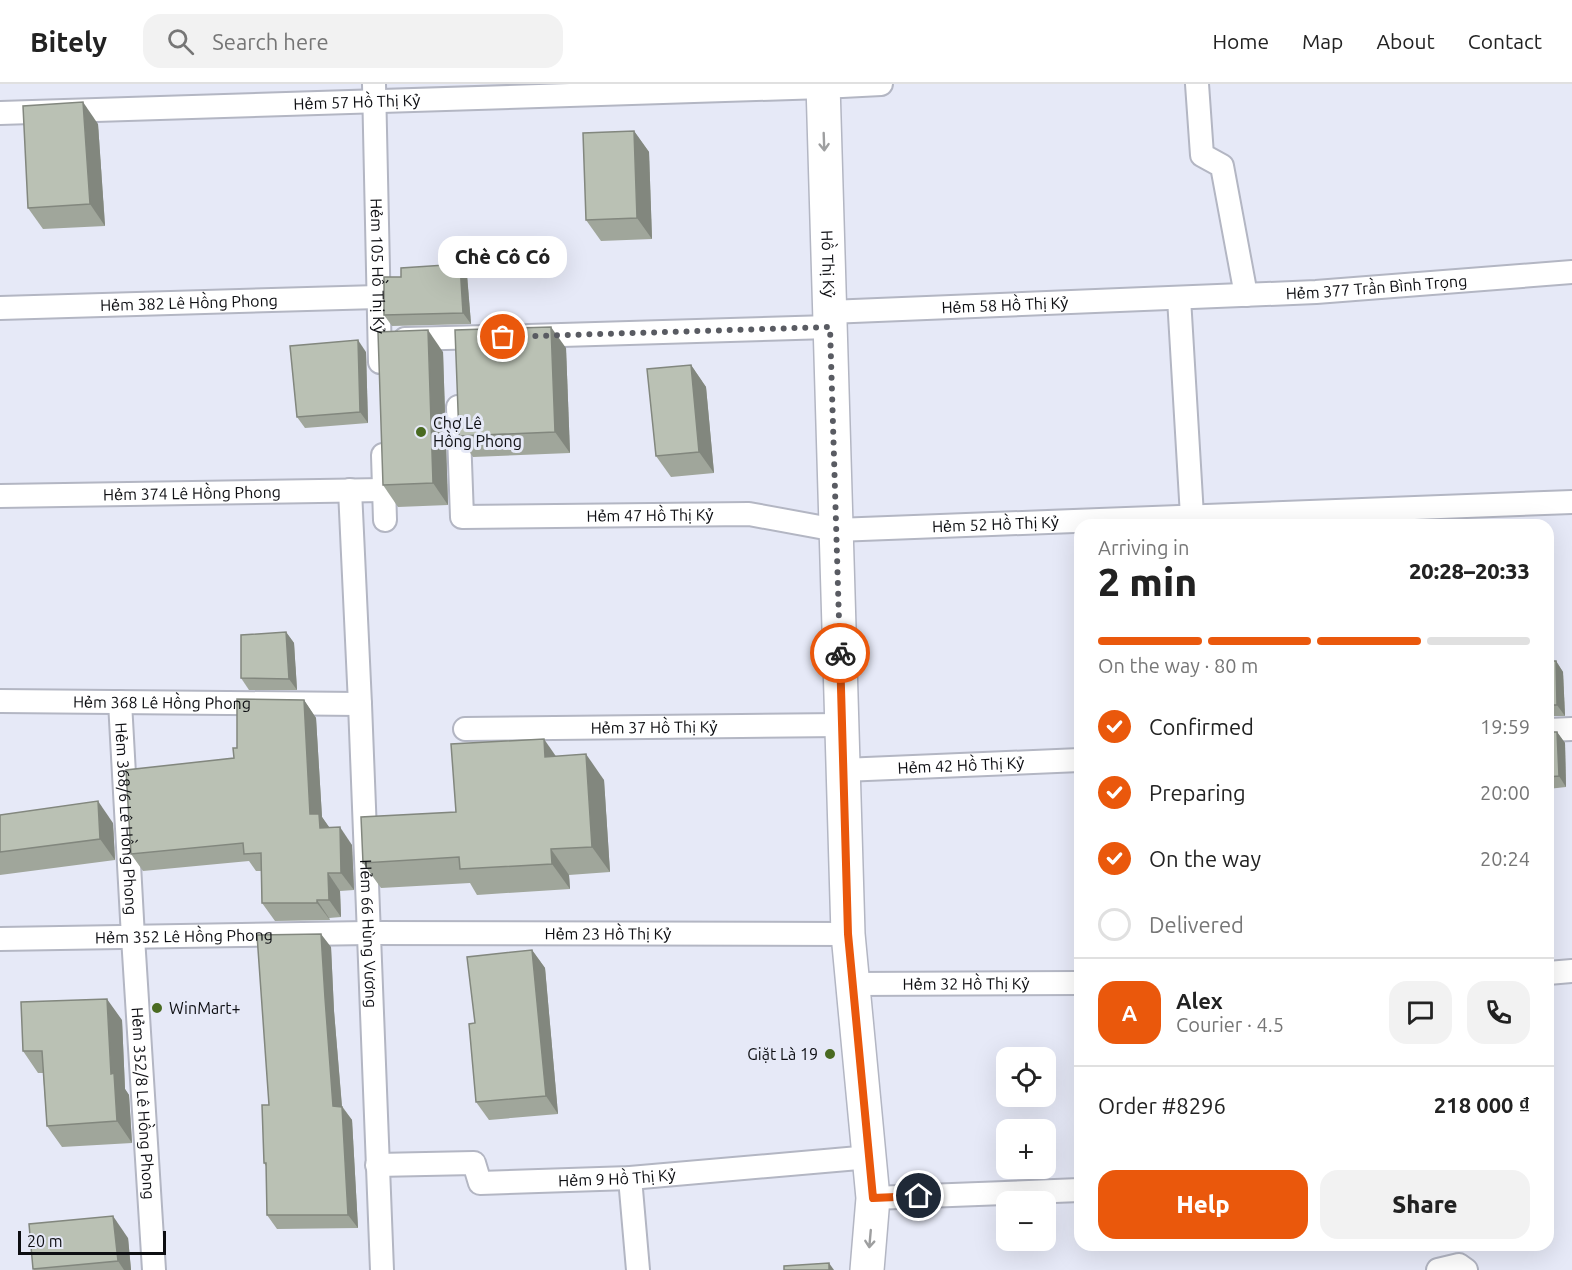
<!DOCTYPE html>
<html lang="en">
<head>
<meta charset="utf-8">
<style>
	:root { --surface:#fff; --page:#f2f2f2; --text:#222; --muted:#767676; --line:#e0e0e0; --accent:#ea580c }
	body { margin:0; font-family:Ubuntu,sans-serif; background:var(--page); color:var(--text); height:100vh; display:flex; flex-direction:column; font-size:22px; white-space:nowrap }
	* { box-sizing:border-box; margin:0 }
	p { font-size:20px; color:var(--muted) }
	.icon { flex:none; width:33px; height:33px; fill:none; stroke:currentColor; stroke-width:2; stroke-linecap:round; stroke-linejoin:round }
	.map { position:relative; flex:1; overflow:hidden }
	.details { position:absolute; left:1074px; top:435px; width:480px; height:732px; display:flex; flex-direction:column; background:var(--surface); border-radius:18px; box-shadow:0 6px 24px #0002 }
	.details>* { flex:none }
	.fabs { position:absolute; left:996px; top:963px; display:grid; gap:12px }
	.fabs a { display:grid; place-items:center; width:60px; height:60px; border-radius:12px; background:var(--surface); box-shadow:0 6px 24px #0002; font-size:30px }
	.scale { position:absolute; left:18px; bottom:15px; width:148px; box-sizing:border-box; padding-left:6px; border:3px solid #0d0e12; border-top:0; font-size:16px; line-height:21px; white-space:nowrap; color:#0d0e12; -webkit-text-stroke:4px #e6e9f7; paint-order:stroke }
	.pin { position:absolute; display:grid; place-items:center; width:51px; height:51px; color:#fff; margin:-26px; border:3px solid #fff; border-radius:50%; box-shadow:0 2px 6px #0007 }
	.courier { position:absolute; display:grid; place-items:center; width:60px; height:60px; margin:-30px; border:4px solid #ea580c; border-radius:50%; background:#fff; color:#222; box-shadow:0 2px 8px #0007 }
	.bubble { position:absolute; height:42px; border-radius:18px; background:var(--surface); box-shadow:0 6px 24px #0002; font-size:20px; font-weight:800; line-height:42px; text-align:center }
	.overview em { font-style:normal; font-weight:800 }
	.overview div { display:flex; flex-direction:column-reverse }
	.overview { display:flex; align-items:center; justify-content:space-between; height:102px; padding:0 24px }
	h1 { font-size:39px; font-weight:800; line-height:45px }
	.bar { display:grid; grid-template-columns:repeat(4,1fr); gap:9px 6px; align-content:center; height:72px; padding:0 24px }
	.bar i { height:8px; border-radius:4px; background:var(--line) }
	.bar .active { background:var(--accent) }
	.bar p { grid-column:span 4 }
	.line { display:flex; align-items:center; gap:15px; padding:0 24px; border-top:2px solid var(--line) }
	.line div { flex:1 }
	.round { display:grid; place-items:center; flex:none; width:63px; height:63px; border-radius:18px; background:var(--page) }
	ol { padding:0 24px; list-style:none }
	li { display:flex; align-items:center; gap:18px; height:66px }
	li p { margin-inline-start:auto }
	li .icon { padding:6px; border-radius:50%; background:var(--accent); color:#fff; stroke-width:4 }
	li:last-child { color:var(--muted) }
	li i { width:33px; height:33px; border:3px solid var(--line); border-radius:50% }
	.action { display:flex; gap:12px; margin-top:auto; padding:12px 24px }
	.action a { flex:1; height:69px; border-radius:18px; background:var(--accent); color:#fff; font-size:24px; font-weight:800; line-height:69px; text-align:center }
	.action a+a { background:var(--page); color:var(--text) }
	header { display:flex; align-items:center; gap:36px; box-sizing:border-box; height:84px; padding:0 30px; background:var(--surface); border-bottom:2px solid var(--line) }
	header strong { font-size:28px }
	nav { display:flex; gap:33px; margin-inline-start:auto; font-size:21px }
	.search { width:420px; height:54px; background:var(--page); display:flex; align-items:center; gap:15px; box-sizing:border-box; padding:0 21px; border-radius:18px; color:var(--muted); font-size:22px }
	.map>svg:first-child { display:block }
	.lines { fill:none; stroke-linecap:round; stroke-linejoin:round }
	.service-casing { stroke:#b3b6c3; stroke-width:26 }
	.minor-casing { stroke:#b3b6c3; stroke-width:36 }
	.service { stroke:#fff; stroke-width:22 }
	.minor { stroke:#fff; stroke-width:33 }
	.wall { fill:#a0a69b }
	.shaded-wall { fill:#82877e }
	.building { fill:#bac1b4; stroke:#82877e; stroke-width:1.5 }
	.oneway { stroke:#9e9fa0 }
	.done { stroke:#595b62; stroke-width:6; stroke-dasharray:0 10.8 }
	.route { stroke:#ea580c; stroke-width:8 }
	.poi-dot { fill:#496a21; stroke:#e6e9f7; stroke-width:2 }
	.labels { text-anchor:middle; stroke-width:6; stroke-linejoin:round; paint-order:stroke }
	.street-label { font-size:16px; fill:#0d0e12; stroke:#e6e9f7 }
	.poi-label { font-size:16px; fill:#0d0e12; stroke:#e6e9f7; text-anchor:start }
</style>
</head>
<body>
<header>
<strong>Bitely</strong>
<div class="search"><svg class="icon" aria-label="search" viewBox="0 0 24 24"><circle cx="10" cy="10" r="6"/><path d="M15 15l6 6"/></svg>Search here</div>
<nav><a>Home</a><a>Map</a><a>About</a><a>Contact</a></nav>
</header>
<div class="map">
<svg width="1572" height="1186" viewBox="0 0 1572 1186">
	<rect width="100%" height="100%" fill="#e6e9f7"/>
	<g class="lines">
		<g class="service-casing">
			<g id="service">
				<path id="s1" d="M 374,0 L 380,278"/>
				<path d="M 1197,0 L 1202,71 L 1222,82 L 1246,211"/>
				<path id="s2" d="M 0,29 L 823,3 L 881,0"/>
				<path d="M 1179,214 L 1192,432"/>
				<path id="s3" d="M 0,224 L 378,213"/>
				<path id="s4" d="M 829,228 L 1316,208 L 1572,188"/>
				<path d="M 528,252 L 829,243"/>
				<path d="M 405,255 L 486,253"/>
				<path id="s5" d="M 458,323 L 462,433 L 749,430 L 836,446 L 1572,418"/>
				<path d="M 383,371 L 385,436"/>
				<path id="s6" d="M 350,406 L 360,620 L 382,1186"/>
				<path id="s7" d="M 0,412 L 384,406"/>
				<path id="s8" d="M 0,617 L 360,620"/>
				<path id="s9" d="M 120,618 L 133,853 L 154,1186"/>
				<path id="s10" d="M 465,645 L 842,641"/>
				<path d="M 1548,646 L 1572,645"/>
				<path id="s11" d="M 843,686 L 1080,676"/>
				<path id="s12" d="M 0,855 L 368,849 L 848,850"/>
				<path d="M 1548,889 L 1572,887"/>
				<path id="s13" d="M 854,900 L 1080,899"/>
				<path id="s14" d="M 377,1081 L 474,1079 L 480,1099 L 630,1094 L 870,1073"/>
				<path d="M 630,1094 L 638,1186"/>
				<path d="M 873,1114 L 1080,1106"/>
				<path d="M 1438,1186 L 1459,1181 L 1466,1186"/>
			</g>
		</g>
		<g class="minor-casing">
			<g id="minor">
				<path id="s15" d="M 823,0 L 848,850 L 873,1114 L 867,1186"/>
			</g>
		</g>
		<use href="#service" class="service"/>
		<use href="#minor" class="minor"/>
	</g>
	<g class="wall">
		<path d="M 98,40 L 105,142 L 43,145 L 28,124 Z"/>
		<path d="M 634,47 L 649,68 L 652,155 L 601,157 L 586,136 Z"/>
		<path d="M 460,180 L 467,191 L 471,240 L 392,242 L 384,231 L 401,193 Z"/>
		<path d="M 566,264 L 570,369 L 473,373 L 459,352 Z"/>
		<path d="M 366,268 L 368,339 L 305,344 L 297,333 Z"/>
		<path d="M 443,268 L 448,421 L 398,423 L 383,401 Z"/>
		<path d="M 691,281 L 706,303 L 714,389 L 671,393 L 656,372 Z"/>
		<path d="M 286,548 L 294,559 L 297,606 L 249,606 L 241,594 Z"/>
		<path d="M 1548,577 L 1556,577 L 1563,588 L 1565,632 L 1548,632 Z"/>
		<path d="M 304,616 L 316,634 L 322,733 L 329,744 L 352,761 L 354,806 L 340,807 L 341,833 L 329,834 L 330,836 L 275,837 L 262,819 L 261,787 L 256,787 L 249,777 L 143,787 L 131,770 L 234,674 L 237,664 Z"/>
		<path d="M 1548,648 L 1557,648 L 1565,659 L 1566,703 L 1548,705 Z"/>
		<path d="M 556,672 L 604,696 L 610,788 L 569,791 L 570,805 L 477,811 L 470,799 L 381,804 L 363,779 Z"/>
		<path d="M 0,731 L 113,739 L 115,776 L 0,791 Z"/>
		<path d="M 331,863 L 334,927 L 342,1022 L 352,1036 L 358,1144 L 277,1145 L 267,1131 L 266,1082 L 264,1079 Z"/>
		<path d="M 532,866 L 545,884 L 558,1030 L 489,1036 L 476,1018 L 475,939 Z"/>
		<path d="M 122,936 L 125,1005 L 129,1011 L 132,1059 L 62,1063 L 47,1042 L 43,989 L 38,989 L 23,967 Z"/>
		<path d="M 128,1154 L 131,1186 L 34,1186 L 33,1185 Z"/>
	</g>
	<g class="shaded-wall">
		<path d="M 83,18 L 98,40 L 105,142 L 90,120 Z"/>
		<path d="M 634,47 L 649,68 L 652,155 L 637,134 Z"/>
		<path d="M 460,180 L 467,191 L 471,240 L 463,229 Z"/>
		<path d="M 551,243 L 566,264 L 570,369 L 555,348 Z"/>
		<path d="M 428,246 L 443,268 L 448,421 L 433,399 Z"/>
		<path d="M 358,256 L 366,268 L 368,339 L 360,328 Z"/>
		<path d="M 691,281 L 706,303 L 714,389 L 699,368 Z"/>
		<path d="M 286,548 L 294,559 L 297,606 L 289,595 Z"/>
		<path d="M 1556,577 L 1563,588 L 1565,632 L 1557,621 Z"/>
		<path d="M 304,616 L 316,634 L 322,733 L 332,747 L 332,762 L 310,730 Z"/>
		<path d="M 1557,648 L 1565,659 L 1566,703 L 1559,692 Z"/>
		<path d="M 544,655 L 562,681 L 545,673 Z"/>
		<path d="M 586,670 L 604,696 L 610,788 L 592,763 Z"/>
		<path d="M 98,717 L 113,739 L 115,776 L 100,755 Z"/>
		<path d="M 340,743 L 352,761 L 354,806 L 341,789 Z"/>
		<path d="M 551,765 L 569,791 L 570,805 L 552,780 Z"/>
		<path d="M 328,789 L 340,807 L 341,833 L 329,816 Z"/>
		<path d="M 317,816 L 329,834 L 330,836 L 317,819 Z"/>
		<path d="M 321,850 L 331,863 L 334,927 L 343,1036 L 333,1022 L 325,914 Z"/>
		<path d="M 532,866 L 545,884 L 558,1030 L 546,1012 Z"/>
		<path d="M 107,915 L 122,936 L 125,1005 L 129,1011 L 132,1059 L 117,1037 L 111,990 Z"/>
		<path d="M 342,1023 L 352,1036 L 358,1144 L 348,1131 Z"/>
		<path d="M 113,1132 L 128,1154 L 131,1186 L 124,1186 L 118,1177 Z"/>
		<path d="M 829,1179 L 834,1186 L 829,1186 Z"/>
	</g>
	<g class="building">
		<path d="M 83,18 L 90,120 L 28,124 L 23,22 Z"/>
		<path d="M 634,47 L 637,134 L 586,136 L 583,49 Z"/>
		<path d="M 460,180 L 463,229 L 384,231 L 384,193 L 401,193 L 401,184 Z"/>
		<path d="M 551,243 L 555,348 L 459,352 L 455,246 Z"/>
		<path d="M 428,246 L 433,399 L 383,401 L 378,248 Z"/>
		<path d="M 358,256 L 360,328 L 297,333 L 290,262 Z"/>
		<path d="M 691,281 L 699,368 L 656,372 L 647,285 Z"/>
		<path d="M 286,548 L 289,595 L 241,594 L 241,551 Z"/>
		<path d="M 1548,577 L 1556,577 L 1557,621 L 1548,621 Z"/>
		<path d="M 237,615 L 304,616 L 310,730 L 319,730 L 320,744 L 340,743 L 341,789 L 328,789 L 329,816 L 317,816 L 317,819 L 262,819 L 261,769 L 244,770 L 243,759 L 131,770 L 126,686 L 234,674 L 233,664 L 237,664 Z"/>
		<path d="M 1548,648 L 1557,648 L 1559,692 L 1548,693 Z"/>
		<path d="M 544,655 L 545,673 L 586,670 L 592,763 L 551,765 L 552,780 L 460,785 L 459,773 L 363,779 L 361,733 L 456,728 L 451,660 Z"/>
		<path d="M 98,717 L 100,755 L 0,768 L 0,731 Z"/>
		<path d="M 321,850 L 325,914 L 333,1022 L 342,1023 L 348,1131 L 267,1131 L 266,1079 L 264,1079 L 262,1021 L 269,1021 L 257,851 Z"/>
		<path d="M 532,866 L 546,1012 L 476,1018 L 469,940 L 475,939 L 467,873 Z"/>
		<path d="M 107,915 L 111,990 L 114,989 L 117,1037 L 47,1042 L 42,967 L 23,967 L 21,918 Z"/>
		<path d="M 113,1132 L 118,1177 L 33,1185 L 29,1140 Z"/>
		<path d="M 829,1179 L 829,1186 L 784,1186 L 784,1182 Z"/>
	</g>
	<defs><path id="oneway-shaft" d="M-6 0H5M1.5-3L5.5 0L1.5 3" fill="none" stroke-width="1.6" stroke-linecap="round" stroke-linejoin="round" transform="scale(1.5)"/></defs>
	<g class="oneway">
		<use href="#oneway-shaft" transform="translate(824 58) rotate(88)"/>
		<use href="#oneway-shaft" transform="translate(870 1155) rotate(95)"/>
	</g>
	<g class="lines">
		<path class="done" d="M 503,253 L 830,243 L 840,569"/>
		<path class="route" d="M 840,569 L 848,850 L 873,1114 L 919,1112"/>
	</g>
	<g class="poi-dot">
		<circle cx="421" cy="348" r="6"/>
		<circle cx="157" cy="924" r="6"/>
		<circle cx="830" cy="970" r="6"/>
	</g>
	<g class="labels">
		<g class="street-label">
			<text dy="6" stroke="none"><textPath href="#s2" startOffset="357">Hẻm 57 Hồ Thị Kỷ</textPath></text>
			<text dy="6" stroke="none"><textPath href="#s15" startOffset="180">Hồ Thị Kỷ</textPath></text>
			<text dy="6" stroke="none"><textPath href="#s1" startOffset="182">Hẻm 105 Hồ Thị Kỷ</textPath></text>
			<text dy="6" stroke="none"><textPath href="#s4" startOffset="548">Hẻm 377 Trần Bình Trọng</textPath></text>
			<text dy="6" stroke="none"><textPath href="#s3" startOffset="189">Hẻm 382 Lê Hồng Phong</textPath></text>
			<text dy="6" stroke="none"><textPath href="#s4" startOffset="176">Hẻm 58 Hồ Thị Kỷ</textPath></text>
			<text dy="6" stroke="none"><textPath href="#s7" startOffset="192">Hẻm 374 Lê Hồng Phong</textPath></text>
			<text dy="6" stroke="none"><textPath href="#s5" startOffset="298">Hẻm 47 Hồ Thị Kỷ</textPath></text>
			<text dy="6" stroke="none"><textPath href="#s5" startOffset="645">Hẻm 52 Hồ Thị Kỷ</textPath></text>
			<text dy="6" stroke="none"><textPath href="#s8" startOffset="162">Hẻm 368 Lê Hồng Phong</textPath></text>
			<text dy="6" stroke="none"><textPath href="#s10" startOffset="189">Hẻm 37 Hồ Thị Kỷ</textPath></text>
			<text dy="6" stroke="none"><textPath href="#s11" startOffset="118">Hẻm 42 Hồ Thị Kỷ</textPath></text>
			<text dy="6" stroke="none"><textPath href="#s9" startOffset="117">Hẻm 368/6 Lê Hồng Phong</textPath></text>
			<text dy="6" stroke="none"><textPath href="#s12" startOffset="608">Hẻm 23 Hồ Thị Kỷ</textPath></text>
			<text dy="6" stroke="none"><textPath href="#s6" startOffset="444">Hẻm 66 Hùng Vương</textPath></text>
			<text dy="6" stroke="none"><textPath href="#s12" startOffset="184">Hẻm 352 Lê Hồng Phong</textPath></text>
			<text dy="6" stroke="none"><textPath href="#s13" startOffset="112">Hẻm 32 Hồ Thị Kỷ</textPath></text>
			<text dy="6" stroke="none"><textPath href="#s9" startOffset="402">Hẻm 352/8 Lê Hồng Phong</textPath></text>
			<text dy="6" stroke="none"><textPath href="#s14" startOffset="255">Hẻm 9 Hồ Thị Kỷ</textPath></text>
		</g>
		<g class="poi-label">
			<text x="433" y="345">Chợ Lê<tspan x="433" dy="18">Hồng Phong</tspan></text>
			<text x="169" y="930">WinMart+</text>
			<text x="818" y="976" text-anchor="end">Giặt Là 19</text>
		</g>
	</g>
</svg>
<div class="fabs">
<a><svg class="icon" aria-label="locate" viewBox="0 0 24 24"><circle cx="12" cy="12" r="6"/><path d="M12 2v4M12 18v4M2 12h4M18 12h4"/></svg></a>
<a>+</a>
<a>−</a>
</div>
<div class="scale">20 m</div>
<div class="pin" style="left:503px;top:253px;background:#ea580c"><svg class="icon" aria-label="bag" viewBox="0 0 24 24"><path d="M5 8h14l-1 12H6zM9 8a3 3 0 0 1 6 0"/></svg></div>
<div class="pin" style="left:919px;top:1112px;background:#1f2937"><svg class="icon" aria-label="home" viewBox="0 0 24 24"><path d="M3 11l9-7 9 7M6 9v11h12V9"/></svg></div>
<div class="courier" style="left:840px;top:569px"><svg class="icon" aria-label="bike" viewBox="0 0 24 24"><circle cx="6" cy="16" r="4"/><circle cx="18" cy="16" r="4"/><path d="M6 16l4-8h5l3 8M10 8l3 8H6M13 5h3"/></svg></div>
<div class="bubble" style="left:438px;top:152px;width:129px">Chè Cô Có</div>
<section class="details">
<div class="overview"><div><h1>2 min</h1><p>Arriving in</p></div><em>20:28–20:33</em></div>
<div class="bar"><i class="active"></i><i class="active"></i><i class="active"></i><i></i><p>On the way · 80 m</p></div>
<ol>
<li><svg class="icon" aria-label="check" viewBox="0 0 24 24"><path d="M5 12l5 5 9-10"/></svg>Confirmed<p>19:59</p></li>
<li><svg class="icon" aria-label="check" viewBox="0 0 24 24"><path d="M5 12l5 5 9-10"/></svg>Preparing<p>20:00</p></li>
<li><svg class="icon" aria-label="check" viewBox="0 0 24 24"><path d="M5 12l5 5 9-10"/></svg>On the way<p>20:24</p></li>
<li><i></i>Delivered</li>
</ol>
<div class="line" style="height:108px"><b class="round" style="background:var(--accent);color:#fff">A</b><div><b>Alex</b><p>Courier · 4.5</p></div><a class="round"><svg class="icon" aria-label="chat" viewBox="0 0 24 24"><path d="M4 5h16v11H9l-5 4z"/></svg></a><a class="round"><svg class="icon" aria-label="phone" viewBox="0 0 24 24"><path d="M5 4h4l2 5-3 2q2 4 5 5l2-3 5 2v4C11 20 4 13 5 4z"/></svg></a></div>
<div class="line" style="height:78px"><div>Order #8296</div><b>218 000 ₫</b></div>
<div class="action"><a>Help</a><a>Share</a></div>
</section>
</div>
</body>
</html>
